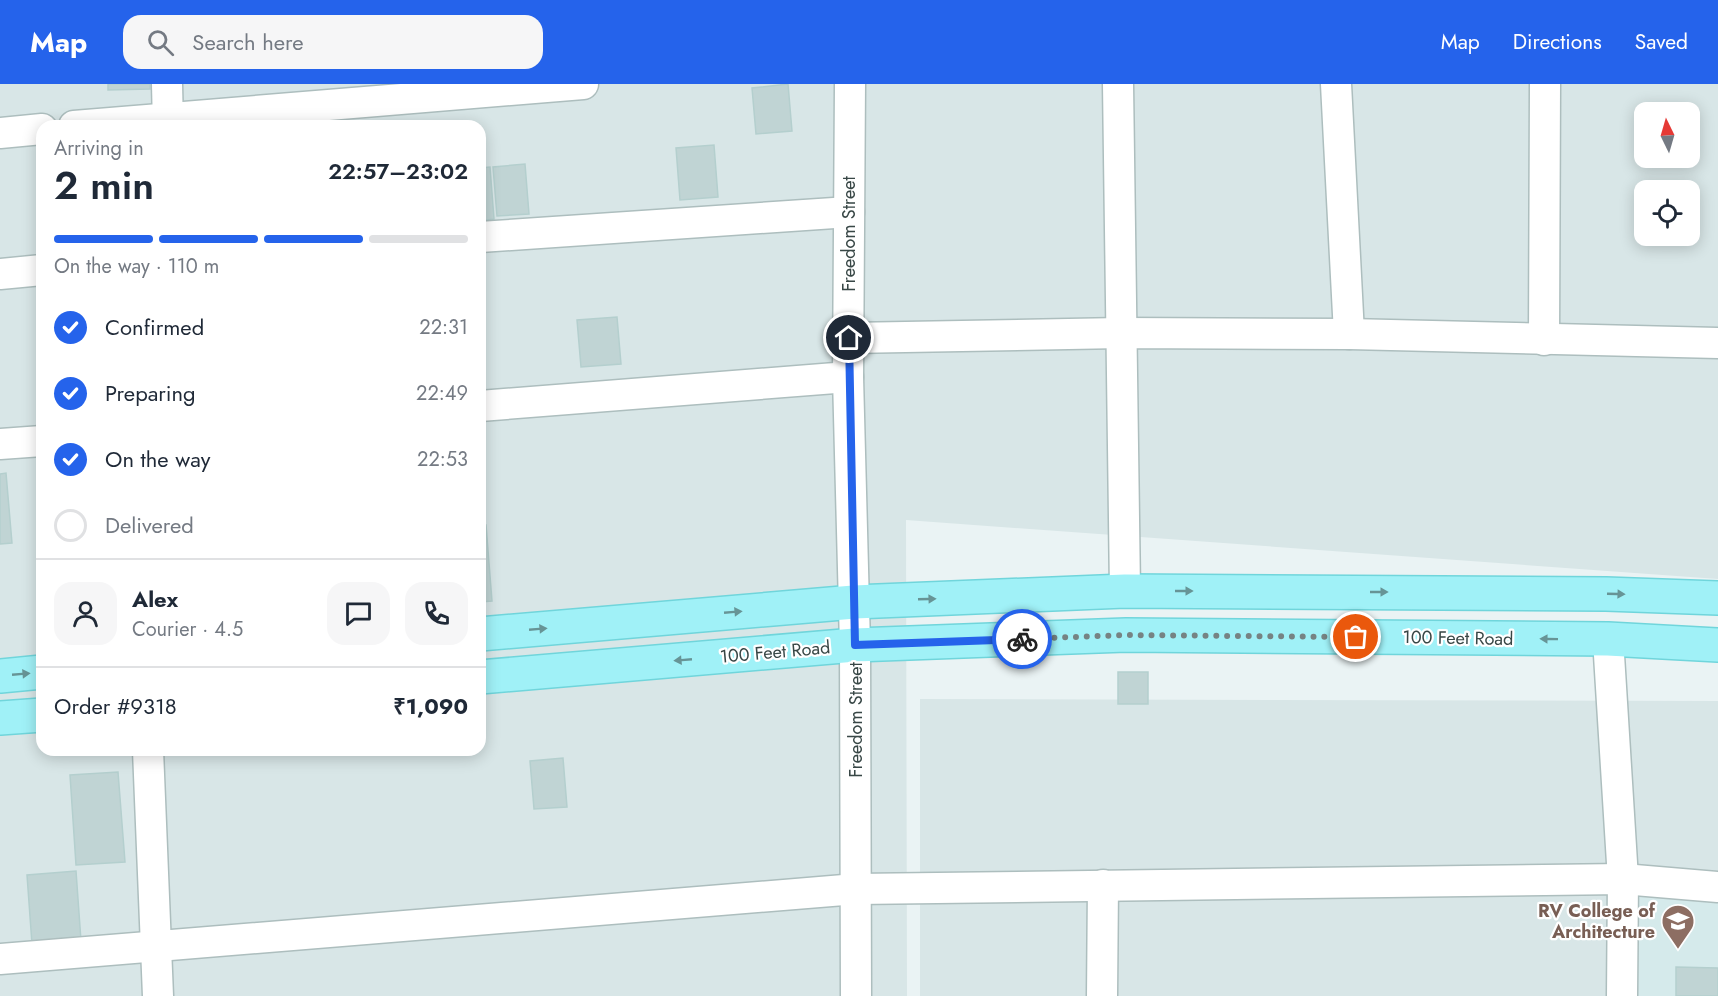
<!DOCTYPE html>
<html lang="en">
<head>
<meta charset="utf-8">
<style>
	:root { --surface:#fff; --page:#f6f6f7; --text:#1f2937; --muted:#747a83; --line:#e0e1e3; --accent:#2563eb }
	body { margin:0; font-family:Jost,sans-serif; background:var(--page); color:var(--text); height:100vh; display:flex; flex-direction:column; font-size:22px; white-space:nowrap }
	* { box-sizing:border-box; margin:0 }
	p { font-size:20px; color:var(--muted) }
	.icon { flex:none; width:33px; height:33px; fill:none; stroke:currentColor; stroke-width:2; stroke-linecap:round; stroke-linejoin:round }
	.map { position:relative; flex:1; overflow:hidden }
	.panel { position:absolute; left:36px; top:36px; width:450px; height:636px; display:flex; flex-direction:column; background:var(--surface); border-radius:18px; box-shadow:0 3px 15px #0003 }
	.panel>* { flex:none }
	.needle { width:39px; rotate:355deg }
	.controls { position:absolute; left:1634px; top:18px; display:grid; gap:12px }
	.controls a { display:grid; place-items:center; width:66px; height:66px; border-radius:12px; background:var(--surface); box-shadow:0 3px 15px #0003; font-size:30px }
	.pin { position:absolute; display:grid; place-items:center; width:51px; height:51px; color:#fff; margin:-26px; border:3px solid #fff; border-radius:50%; box-shadow:0 2px 6px #0007 }
	.courier { position:absolute; display:grid; place-items:center; width:60px; height:60px; margin:-30px; border:4px solid #2563eb; border-radius:50%; background:#fff; color:#222; box-shadow:0 2px 8px #0007 }
	.overview em { font-style:normal; font-weight:600 }
	.overview div { display:flex; flex-direction:column-reverse }
	.overview { display:flex; align-items:center; justify-content:space-between; height:102px; padding:0 18px }
	h1 { font-size:39px; font-weight:600; line-height:45px }
	.bar { display:grid; grid-template-columns:repeat(4,1fr); gap:9px 6px; align-content:center; height:72px; padding:0 18px }
	.bar i { height:8px; border-radius:4px; background:var(--line) }
	.bar .on { background:var(--accent) }
	.bar p { grid-column:span 4 }
	.line { display:flex; align-items:center; gap:15px; padding:0 18px; border-top:2px solid var(--line) }
	.line div { flex:1 }
	.round { display:grid; place-items:center; flex:none; width:63px; height:63px; border-radius:18px; background:var(--page) }
	ol { padding:0 18px; list-style:none }
	li { display:flex; align-items:center; gap:18px; height:66px }
	li p { margin-inline-start:auto }
	li .icon { padding:6px; border-radius:50%; background:var(--accent); color:#fff; stroke-width:4 }
	li:last-child { color:var(--muted) }
	li i { width:33px; height:33px; border:3px solid var(--line); border-radius:50% }
	header { display:flex; align-items:center; gap:36px; box-sizing:border-box; height:84px; padding:0 30px; background:var(--accent); color:#fff }
	header strong { font-size:28px }
	nav { display:flex; gap:33px; margin-inline-start:auto; font-size:21px }
	.search { width:420px; height:54px; background:var(--page); display:flex; align-items:center; gap:15px; box-sizing:border-box; padding:0 21px; border-radius:18px; color:var(--muted); font-size:22px }
	.map>svg:first-child { display:block }
	.residential { fill:#d8e6e7; fill-rule:evenodd }
	.education { fill:#d5eaeb }
	.building { fill:#c0d4d4; stroke:#b4cfce; stroke-width:1.5 }
	.lines { fill:none; stroke-linecap:round; stroke-linejoin:round }
	.minor-casing { stroke:#adbebe; stroke-width:33 }
	.major-casing { stroke:#70d5db; stroke-width:36 }
	.minor { stroke:#fff; stroke-width:30 }
	.major { stroke:#a0f1f7; stroke-width:33 }
	.oneway { fill:#679496 }
	.done { stroke:#768383; stroke-width:6; stroke-dasharray:0 10.8 }
	.route { stroke:#2563eb; stroke-width:8 }
	.labels { text-anchor:middle; stroke-width:4.5; stroke-linejoin:round; paint-order:stroke }
	.street-label { font-size:18px; fill:#384746; stroke:#fff }
	.education-label { font-size:18px; font-weight:bold; fill:#785e54; stroke:#fff; text-anchor:end }
</style>
</head>
<body>
<header>
<strong>Map</strong>
<div class="search"><svg class="icon" aria-label="search" viewBox="0 0 24 24"><circle cx="10" cy="10" r="6"/><path d="M15 15l6 6"/></svg>Search here</div>
<nav><a>Map</a><a>Directions</a><a>Saved</a></nav>
</header>
<div class="map">
<svg width="1718" height="912" viewBox="0 0 1718 912">
	<rect width="100%" height="100%" fill="#eaf3f4"/>
	<g class="residential">
		<path d="M 0,0 L 1718,0 L 1718,495 L 906,436 L 907,912 L 0,912 ZM 1644,28 L 1689,28 L 1689,74 L 1644,74 ZM 42,42 L 480,42 L 480,666 L 42,666 ZM 1644,106 L 1689,106 L 1689,152 L 1644,152 Z"/>
		<path d="M 920,615 L 1718,617 L 1718,912 L 920,912 Z"/>
	</g>
	<path class="education" d="M 1638,811 L 1718,819 L 1718,912 L 1638,912 Z"/>
	<g class="building">
		<path d="M 108,0 L 150,0 L 150,5 L 108,6 Z"/>
		<path d="M 788,0 L 792,47 L 756,50 L 752,4 Z"/>
		<path d="M 714,61 L 718,113 L 680,116 L 676,64 Z"/>
		<path d="M 525,80 L 529,130 L 497,132 L 493,83 Z"/>
		<path d="M 490,83 L 494,135 L 480,137 L 480,84 Z"/>
		<path d="M 617,233 L 621,280 L 581,283 L 577,236 Z"/>
		<path d="M 6,389 L 12,459 L 0,460 L 0,390 Z"/>
		<path d="M 480,441 L 486,441 L 492,517 L 480,518 Z"/>
		<rect x="1118" y="588" width="30" height="32"/>
		<path d="M 563,674 L 567,723 L 534,725 L 530,677 Z"/>
		<path d="M 118,688 L 125,778 L 76,781 L 70,691 Z"/>
		<path d="M 76,787 L 81,857 L 32,860 L 27,791 Z"/>
		<path d="M 1676,883 L 1718,884 L 1718,912 L 1676,912 Z"/>
	</g>
	<g class="lines">
		<g class="minor-casing">
			<g id="minor">
				<path d="M 167,0 L 168,42"/>
				<path d="M 850,0 L 848,293 L 855,561 L 856,912"/>
				<path d="M 1118,0 L 1125,507"/>
				<path d="M 1336,0 L 1349,250"/>
				<path d="M 74,42 L 583,0"/>
				<path d="M 0,49 L 42,45"/>
				<path d="M 480,153 L 849,128"/>
				<path d="M 0,190 L 42,186"/>
				<path d="M 849,254 L 1121,249 L 1349,250 L 1718,259"/>
				<path d="M 1544,256 L 1545,0"/>
				<path d="M 480,322 L 848,293"/>
				<path d="M 0,360 L 42,357"/>
				<path d="M 1608,555 L 1623,795 L 1622,912"/>
				<path d="M 148,666 L 158,912"/>
				<path d="M 0,875 L 856,805 L 1623,795 L 1718,803"/>
				<path d="M 1102,912 L 1103,801"/>
			</g>
		</g>
		<g class="major-casing">
			<g id="major">
				<path d="M 480,550 L 854,518 L 1125,507 L 1606,510 L 1718,514"/>
				<path d="M 0,592 L 42,588"/>
				<path d="M 480,593 L 855,561 L 1126,551 L 1608,555 L 1718,561"/>
				<path d="M 0,634 L 42,631"/>
			</g>
		</g>
		<use href="#minor" class="minor"/>
		<use href="#major" class="major"/>
	</g>
	<defs><path id="oneway-solid" d="M-6-.8H1V-3.2L6.5 0L1 3.2V.8H-6Z" transform="scale(1.5)"/></defs>
	<g class="oneway">
		<use href="#oneway-solid" transform="translate(1184 507)"/>
		<use href="#oneway-solid" transform="translate(1379 508)"/>
		<use href="#oneway-solid" transform="translate(1616 510) rotate(2)"/>
		<use href="#oneway-solid" transform="translate(927 515) rotate(-2)"/>
		<use href="#oneway-solid" transform="translate(733 528) rotate(-5)"/>
		<use href="#oneway-solid" transform="translate(538 545) rotate(-5)"/>
		<use href="#oneway-solid" transform="translate(1549 555) rotate(-179)"/>
		<use href="#oneway-solid" transform="translate(683 576) rotate(175)"/>
		<use href="#oneway-solid" transform="translate(21 590) rotate(-5)"/>
	</g>
	<g class="lines">
		<path class="done" d="M 1022,555 L 1126,551 L 1356,553"/>
		<path class="route" d="M 849,254 L 855,561 L 1022,555"/>
	</g>
	<defs>
		<g id="university-pin" transform="scale(1.725)"><path d="M0 17L-7.5 6A9.5 9.5 0 1 1 7.5 6Z" fill="#8d6e63" stroke="#fff"/><path d="M0-5L7-2L0 1L-7-2ZM-4 1L0 2.5L4 1V4Q0 6-4 4Z" fill="#fff"/></g>
	</defs>
	<g fill-rule="evenodd">
		<use href="#university-pin" x="1678" y="837"/>
	</g>
	<g class="labels">
		<g class="street-label">
			<text transform="translate(849 150) rotate(-90)" y="6">Freedom Street</text>
			<text transform="translate(1458 554) rotate(1)" y="6">100 Feet Road</text>
			<text transform="translate(775 568) rotate(-5)" y="6">100 Feet Road</text>
			<text transform="translate(856 636) rotate(-90)" y="6">Freedom Street</text>
		</g>
		<g class="education-label">
			<text x="1655" y="833">RV College of<tspan x="1655" dy="21">Architecture</tspan></text>
		</g>
	</g>
</svg>
<div class="controls">
<a><svg class="needle" viewBox="-14 -14 28 28"><path d="M0-13l5 13h-10z" fill="#e53935"/><path d="M0 13l5-13h-10z" fill="#747a83"/></svg></a>
<a><svg class="icon" aria-label="locate" viewBox="0 0 24 24"><circle cx="12" cy="12" r="6"/><path d="M12 2v4M12 18v4M2 12h4M18 12h4"/></svg></a>
</div>
<div class="pin" style="left:1356px;top:553px;background:#ea580c"><svg class="icon" aria-label="bag" viewBox="0 0 24 24"><path d="M5 8h14l-1 12H6zM9 8a3 3 0 0 1 6 0"/></svg></div>
<div class="pin" style="left:849px;top:254px;background:#1f2937"><svg class="icon" aria-label="home" viewBox="0 0 24 24"><path d="M3 11l9-7 9 7M6 9v11h12V9"/></svg></div>
<div class="courier" style="left:1022px;top:555px"><svg class="icon" aria-label="bike" viewBox="0 0 24 24"><circle cx="6" cy="16" r="4"/><circle cx="18" cy="16" r="4"/><path d="M6 16l4-8h5l3 8M10 8l3 8H6M13 5h3"/></svg></div>
<section class="panel">
<div class="overview"><div><h1>2 min</h1><p>Arriving in</p></div><em>22:57–23:02</em></div>
<div class="bar"><i class="on"></i><i class="on"></i><i class="on"></i><i></i><p>On the way · 110 m</p></div>
<ol>
<li><svg class="icon" aria-label="check" viewBox="0 0 24 24"><path d="M5 12l5 5 9-10"/></svg>Confirmed<p>22:31</p></li>
<li><svg class="icon" aria-label="check" viewBox="0 0 24 24"><path d="M5 12l5 5 9-10"/></svg>Preparing<p>22:49</p></li>
<li><svg class="icon" aria-label="check" viewBox="0 0 24 24"><path d="M5 12l5 5 9-10"/></svg>On the way<p>22:53</p></li>
<li><i></i>Delivered</li>
</ol>
<div class="line" style="height:108px"><a class="round"><svg class="icon" aria-label="person" viewBox="0 0 24 24"><circle cx="12" cy="8" r="4"/><path d="M4 21q1-7 8-7t8 7"/></svg></a><div><b>Alex</b><p>Courier · 4.5</p></div><a class="round"><svg class="icon" aria-label="chat" viewBox="0 0 24 24"><path d="M4 5h16v11H9l-5 4z"/></svg></a><a class="round"><svg class="icon" aria-label="phone" viewBox="0 0 24 24"><path d="M5 4h4l2 5-3 2q2 4 5 5l2-3 5 2v4C11 20 4 13 5 4z"/></svg></a></div>
<div class="line" style="height:78px"><div>Order #9318</div><b>₹1,090</b></div>
</section>
</div>
</body>
</html>
